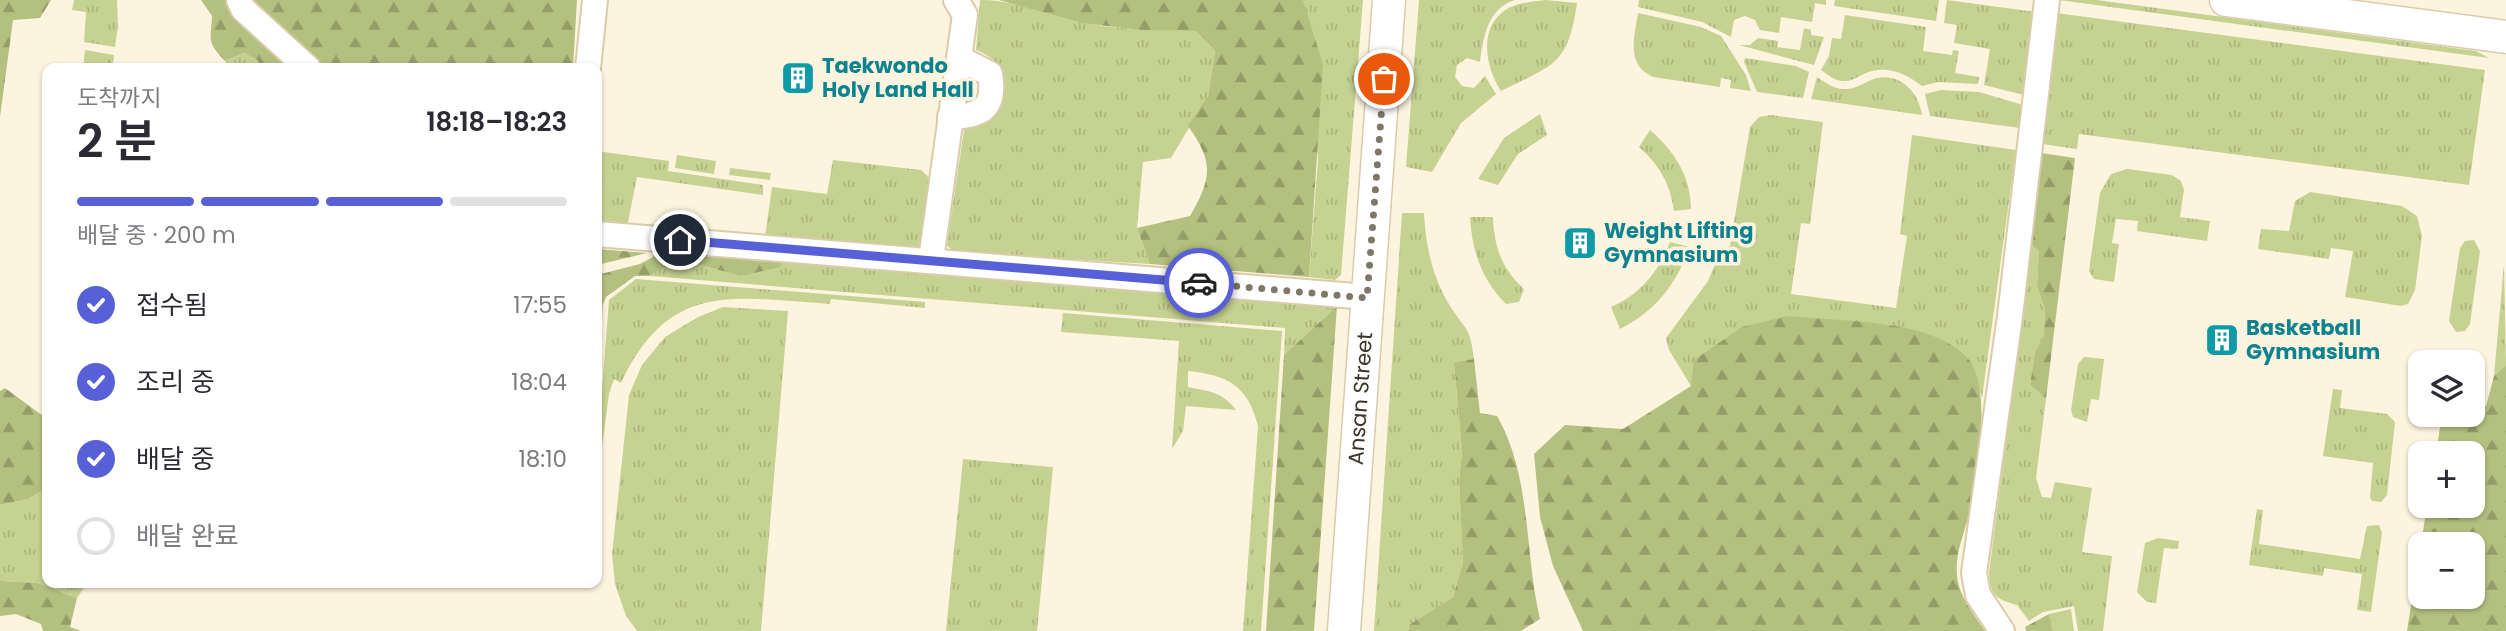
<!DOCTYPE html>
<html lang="ko">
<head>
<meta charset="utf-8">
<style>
	:root { --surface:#fff; --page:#f2f2f3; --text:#2b2b33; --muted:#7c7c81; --line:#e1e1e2; --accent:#5760d7 }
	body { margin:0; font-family:Poppins,"Noto Sans KR",sans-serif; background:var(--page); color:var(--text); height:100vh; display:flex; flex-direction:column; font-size:26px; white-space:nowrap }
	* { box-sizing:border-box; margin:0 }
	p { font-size:23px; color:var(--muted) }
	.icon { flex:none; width:38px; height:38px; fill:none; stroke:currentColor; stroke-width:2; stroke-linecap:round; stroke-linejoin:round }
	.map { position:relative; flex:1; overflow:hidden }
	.details { position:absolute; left:42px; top:63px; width:560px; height:525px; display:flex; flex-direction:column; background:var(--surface); border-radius:14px; box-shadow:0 2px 5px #0004 }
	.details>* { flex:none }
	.tools { position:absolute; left:2408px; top:350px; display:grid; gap:14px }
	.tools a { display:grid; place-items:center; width:77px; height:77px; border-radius:14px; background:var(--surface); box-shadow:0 2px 5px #0004; font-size:35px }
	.pin { position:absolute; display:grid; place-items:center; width:60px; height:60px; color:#fff; margin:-30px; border:4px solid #fff; border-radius:50%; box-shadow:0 2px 7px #0007 }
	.courier { position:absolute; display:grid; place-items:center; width:70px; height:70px; margin:-35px; border:5px solid #5760d7; border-radius:50%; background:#fff; color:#222; box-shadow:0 2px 9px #0007 }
	.head em { font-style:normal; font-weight:600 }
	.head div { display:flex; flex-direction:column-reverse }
	.head { display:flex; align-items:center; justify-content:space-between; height:119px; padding:0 35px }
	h1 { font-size:46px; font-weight:600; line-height:52px }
	.bar { display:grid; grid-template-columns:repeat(4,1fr); gap:10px 7px; align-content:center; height:84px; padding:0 35px }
	.bar i { height:9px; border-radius:5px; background:var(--line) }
	.bar .active { background:var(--accent) }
	.bar p { grid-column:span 4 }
	ol { padding:0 35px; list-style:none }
	li { display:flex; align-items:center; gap:21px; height:77px }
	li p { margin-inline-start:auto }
	li .icon { padding:7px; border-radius:50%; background:var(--accent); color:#fff; stroke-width:4 }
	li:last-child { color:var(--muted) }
	li i { width:38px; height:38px; border:4px solid var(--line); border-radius:50% }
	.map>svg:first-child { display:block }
	.grass { fill:url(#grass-tufts) }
	.forest { fill:url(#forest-firs) }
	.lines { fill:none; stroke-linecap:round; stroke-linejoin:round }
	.minor-casing { stroke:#daccaa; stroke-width:28 }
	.major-casing { stroke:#daccaa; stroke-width:35 }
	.minor { stroke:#fff; stroke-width:24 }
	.major { stroke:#fff; stroke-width:32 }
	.done { stroke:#7f7868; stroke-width:7; stroke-dasharray:0 12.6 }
	.route { stroke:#5760d7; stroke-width:9 }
	.labels { text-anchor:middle; stroke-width:7; stroke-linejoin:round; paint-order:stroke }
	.culture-label { font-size:21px; font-weight:bold; fill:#0d838f; stroke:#fdf4df; text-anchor:start }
	.street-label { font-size:21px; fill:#3b3628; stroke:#fdf4df }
</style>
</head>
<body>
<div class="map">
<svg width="2506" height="631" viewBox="0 0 2506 631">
	<defs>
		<pattern id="grass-tufts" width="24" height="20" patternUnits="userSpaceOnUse" patternTransform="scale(1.75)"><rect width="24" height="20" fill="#c6d291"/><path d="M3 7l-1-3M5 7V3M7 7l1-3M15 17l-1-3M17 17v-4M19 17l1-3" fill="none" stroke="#abb57d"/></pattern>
		<pattern id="forest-firs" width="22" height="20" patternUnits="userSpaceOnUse" patternTransform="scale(1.75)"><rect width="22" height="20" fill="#b4c07f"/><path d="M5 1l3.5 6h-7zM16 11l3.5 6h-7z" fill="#949d68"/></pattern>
	</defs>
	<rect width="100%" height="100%" fill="#fdf4df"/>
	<g class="grass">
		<path d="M 74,0 L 117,0 L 118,26 L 115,47 L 84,42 L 86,12 L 72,10 Z"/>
		<path d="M 980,0 C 1016,0 1047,15 1081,22 C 1118,30 1158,30 1196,31 L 1215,51 L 1208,96 L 1171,158 L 1143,162 L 1137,228 L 1150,264 L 968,253 L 954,252 L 947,245 L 964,130 C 1003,116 1024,68 976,50 Z"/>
		<path d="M 1303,0 L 1363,0 L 1341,275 L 1335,280 L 1309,277 L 1318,159 Z"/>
		<path d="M 1419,0 L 1515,0 C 1488,8 1483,37 1480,62 L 1467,58 L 1457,65 L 1455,77 L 1462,86 L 1474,88 L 1485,76 L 1496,94 L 1461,123 L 1432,172 L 1406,167 Z"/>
		<path d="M 1546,0 L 1577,3 C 1568,65 1555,64 1501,91 C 1486,69 1478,29 1504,11 C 1516,2 1532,2 1546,0 Z"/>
		<path d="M 1639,0 L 1826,0 L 1826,5 L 1815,3 L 1812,22 L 1781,17 L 1779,33 L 1760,30 L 1755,20 L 1745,16 L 1734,20 L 1731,37 L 1702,22 L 1638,7 Z"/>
		<path d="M 1835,0 L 1939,0 L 1936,21 L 1834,6 Z"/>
		<path d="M 1947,0 L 2036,12 L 2024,95 L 1984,85 L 1990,49 L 1954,43 L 1957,25 L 1944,23 Z"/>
		<path d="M 2059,0 L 2097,0 L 2476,51 L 2489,58 Z"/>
		<path d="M 1638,13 L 1701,27 L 1721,36 L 1746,75 L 1751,91 L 1730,88 L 1731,80 L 1721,78 L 1720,87 L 1653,77 C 1626,65 1634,38 1638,13 Z"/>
		<path d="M 2056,13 L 2485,70 L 2469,185 L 2079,134 L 2077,149 L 2042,144 Z"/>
		<path d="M 1845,15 L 1926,27 L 1923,51 L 1952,55 L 1953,50 L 1959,51 L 1955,73 L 1979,77 L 1978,84 L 1938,82 L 1922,86 C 1905,73 1887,65 1866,73 C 1859,76 1852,81 1845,81 C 1836,82 1828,75 1821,70 L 1829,56 L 1832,38 L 1841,39 Z"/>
		<path d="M 1804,28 L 1811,30 L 1811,35 L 1824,37 L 1814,65 L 1739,45 L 1750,45 L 1758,38 L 1778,41 L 1777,47 L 1800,50 Z"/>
		<path d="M 85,50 L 114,55 L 112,68 L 83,68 Z"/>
		<path d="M 244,53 L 257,60 L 262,68 L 229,68 L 225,61 Z"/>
		<path d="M 1745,58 L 1796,66 L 1809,72 L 1803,98 L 1757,92 L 1744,62 Z"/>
		<path d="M 1817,77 C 1826,83 1835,90 1846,89 C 1857,89 1866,81 1877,78 C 1901,73 1919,93 1922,115 L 1811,99 Z"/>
		<path d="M 1941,90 L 1979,92 L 2023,105 L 2020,128 L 1930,116 L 1925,94 Z"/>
		<path d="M 1540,114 L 1547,135 L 1518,154 L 1498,185 L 1478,179 L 1504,138 Z"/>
		<path d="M 1771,115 L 1823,122 L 1810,224 L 1801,223 L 1791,294 L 1896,308 L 1907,236 L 1900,234 L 1912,135 L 2016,150 L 1982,398 L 1972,365 L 1691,386 L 1669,350 L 1666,338 L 1708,281 L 1721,250 L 1730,246 L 1750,127 L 1759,117 Z"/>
		<path d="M 1650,130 C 1674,151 1691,176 1691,209 L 1674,211 C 1670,183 1660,166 1639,147 Z"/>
		<path d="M 597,151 L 669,161 L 668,171 L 763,185 L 763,195 L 637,177 L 627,227 L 597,225 Z"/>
		<path d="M 677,155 L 716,161 L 714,174 L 675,168 Z"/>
		<path d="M 833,160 L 921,170 L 932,180 L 923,244 L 918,248 L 765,237 L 772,187 L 827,194 Z"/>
		<path d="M 730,168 L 771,173 L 770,180 L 729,175 Z"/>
		<path d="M 2127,169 L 2172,175 L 2181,181 L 2184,190 L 2180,217 L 2210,221 L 2207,241 L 2137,231 L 2138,221 L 2116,219 L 2112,243 L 2119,244 L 2114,282 L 2094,279 L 2089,271 L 2100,193 L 2111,174 Z"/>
		<path d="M 2310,192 L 2402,206 L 2417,216 L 2422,236 L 2415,290 L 2408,304 L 2401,306 L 2345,297 L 2353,251 L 2331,248 L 2329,259 L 2258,249 L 2261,229 L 2289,231 L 2295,201 Z"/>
		<path d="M 1402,213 L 1424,213 C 1426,247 1432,276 1450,306 C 1466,331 1470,326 1474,359 L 1454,362 L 1462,452 L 1459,481 L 1463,562 L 1453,597 L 1409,625 L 1409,631 L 1374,631 Z"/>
		<path d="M 1470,217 L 1493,217 C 1494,247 1502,269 1524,289 L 1519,302 L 1506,304 C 1481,279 1472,251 1470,217 Z"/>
		<path d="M 2474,240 L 2480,251 L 2470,324 L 2465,331 L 2456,332 L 2449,321 L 2460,248 L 2465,241 Z"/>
		<path d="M 1670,242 L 1690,247 C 1676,284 1656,311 1620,329 L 1611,307 C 1642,293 1658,272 1670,242 Z"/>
		<path d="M 2031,245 L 2039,251 L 2037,286 L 2045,309 L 2044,335 L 2035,352 L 2030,385 L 2046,399 L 2036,478 L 2042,497 L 2051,498 L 2055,482 L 2092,488 L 2082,552 L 2112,556 L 2103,631 L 2078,631 L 2074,606 L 2043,612 L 2029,621 L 2017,605 C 1996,599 1990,596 1989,573 Z"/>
		<path d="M 784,261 L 1337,306 L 1284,355 L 1285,328 L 650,276 L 660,269 L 693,263 L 742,276 Z"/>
		<path d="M 2504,264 L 2506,365 L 2494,376 Z"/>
		<path d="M 636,279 L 925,302 L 925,308 L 831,299 L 830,304 C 734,298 670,279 621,383 L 614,379 L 609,394 L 601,454 L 597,454 L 609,300 Z"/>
		<path d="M 597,302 L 603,304 L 597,393 Z"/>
		<path d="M 723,307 L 788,311 L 761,631 L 637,631 L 626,616 L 615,584 L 612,554 L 629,395 L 642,365 L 665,337 L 698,317 Z"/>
		<path d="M 1063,313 L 1282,331 L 1261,631 L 1243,631 L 1258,426 C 1248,385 1227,375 1188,371 L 1188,387 C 1208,391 1223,392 1236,410 L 1186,406 L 1183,431 L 1172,449 L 1179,341 L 1061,332 Z"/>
		<path d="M 2084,357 L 2104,359 L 2099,400 L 2091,399 L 2087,422 L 2073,417 L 2071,410 L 2078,364 Z"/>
		<path d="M 2333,389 L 2342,390 L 2340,408 L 2387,414 L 2395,422 L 2387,495 L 2381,502 L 2372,501 L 2370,497 L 2373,463 L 2323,456 Z"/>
		<path d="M 963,459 L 1053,467 L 1037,631 L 946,631 Z"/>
		<path d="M 47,488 L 47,583 L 87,583 L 77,598 L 38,583 L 0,581 L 0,505 L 28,499 Z"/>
		<path d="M 2257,509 L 2263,510 L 2259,544 L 2360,559 L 2367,526 L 2379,525 L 2382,533 L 2371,612 L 2357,610 L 2362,574 L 2324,568 L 2323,576 L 2249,565 Z"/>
		<path d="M 2158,538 L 2179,541 L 2178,549 L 2164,548 L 2156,603 L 2147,602 L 2137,592 L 2145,543 Z"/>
		<path d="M 2071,609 L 2074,631 L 2053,631 L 2049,614 Z"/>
	</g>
	<g class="forest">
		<path d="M 0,0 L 51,0 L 40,18 L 13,20 L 0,117 Z"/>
		<path d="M 201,0 L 225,0 L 255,33 L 296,68 L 262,68 L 257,60 L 244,53 L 225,61 C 206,41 211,41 212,16 Z"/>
		<path d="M 253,0 L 577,0 L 573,68 L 324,68 L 269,24 Z"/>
		<path d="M 999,0 L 1303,0 L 1323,65 L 1309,277 L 1150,264 L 1137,228 L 1190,216 C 1212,178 1214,162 1188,126 L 1208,96 L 1215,51 L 1196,31 L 1141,30 L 1082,23 Z"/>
		<path d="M 2041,153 L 2075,158 L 2046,399 L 2030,385 L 2035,352 L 2044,335 L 2045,309 L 2037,286 L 2039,251 L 2031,245 Z"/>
		<path d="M 597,249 L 647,253 L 597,265 Z"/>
		<path d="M 664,251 L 784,261 L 780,267 L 741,276 L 693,263 L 661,269 L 650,276 L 635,276 L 606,297 L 603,304 L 597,302 L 597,275 L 640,264 Z"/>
		<path d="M 1337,306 L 1314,631 L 1266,631 L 1284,355 Z"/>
		<path d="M 1788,316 C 1828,320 1871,320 1910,329 C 1930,333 1963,346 1973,366 C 1990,401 1978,480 1968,518 C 1963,537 1955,554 1957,575 C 1958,595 1974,614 1985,631 L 1583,631 L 1553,566 L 1540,517 L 1534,454 L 1565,425 L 1623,429 L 1691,386 L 1694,360 L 1742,327 Z"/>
		<path d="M 1474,359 L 1480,413 L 1497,416 C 1532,477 1524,551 1540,619 L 1521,631 L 1409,631 L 1409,625 L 1453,597 L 1463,562 L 1459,481 L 1462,452 L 1454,362 Z"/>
		<path d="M 2506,365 L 2506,631 L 2407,631 L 2420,548 L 2420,597 L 2473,597 L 2473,544 L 2421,544 L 2427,506 L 2473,506 L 2473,453 L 2436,453 L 2442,415 L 2473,415 L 2473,406 L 2486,406 L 2494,376 Z"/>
		<path d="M 5,388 L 47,419 L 47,488 L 28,499 L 0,505 L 0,391 Z"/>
		<path d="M 0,581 L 38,583 L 77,598 L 70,627 L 81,631 L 43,631 L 41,624 L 16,614 L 0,616 Z"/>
		<path d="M 2049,614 L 2053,631 L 2026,631 L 2025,627 Z"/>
	</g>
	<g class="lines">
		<g class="minor-casing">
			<g id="minor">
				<path d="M 239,0 L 243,9 L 308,68"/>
				<path d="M 588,68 L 595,0"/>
				<path d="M 950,117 C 981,116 996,109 990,74 L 959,58"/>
				<path d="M 597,234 L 1367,297"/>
				<path d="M 931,260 L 965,15 L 956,0"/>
				<path d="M 2002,631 L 1978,595 L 1974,573 L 2010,316 L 2047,0"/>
			</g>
		</g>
		<g class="major-casing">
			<g id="major">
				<path d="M 2226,0 L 2506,37"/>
				<path id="s1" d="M 1344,631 L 1389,0"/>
			</g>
		</g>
		<use href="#minor" class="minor"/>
		<use href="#major" class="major"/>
	</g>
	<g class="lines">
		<path class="done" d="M 1199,283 L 1367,298 L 1384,79"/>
		<path class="route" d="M 680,240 L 1199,283"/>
	</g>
	<defs>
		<g id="building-square" transform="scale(1.75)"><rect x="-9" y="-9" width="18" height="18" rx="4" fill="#0f9aa8" stroke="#fdf4df"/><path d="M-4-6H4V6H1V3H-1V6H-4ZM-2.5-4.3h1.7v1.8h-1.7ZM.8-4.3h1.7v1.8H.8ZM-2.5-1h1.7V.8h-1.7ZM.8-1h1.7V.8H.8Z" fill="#fff"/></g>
	</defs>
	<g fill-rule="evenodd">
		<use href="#building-square" x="798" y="78"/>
		<use href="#building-square" x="1580" y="243"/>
		<use href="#building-square" x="2222" y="340"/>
	</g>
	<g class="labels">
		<g class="culture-label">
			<text x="822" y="73">Taekwondo<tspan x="822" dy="24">Holy Land Hall</tspan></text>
			<text x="1604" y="238">Weight Lifting<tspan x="1604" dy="24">Gymnasium</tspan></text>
			<text x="2246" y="335">Basketball<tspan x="2246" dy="24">Gymnasium</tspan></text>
		</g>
		<g class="street-label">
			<text dy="7" stroke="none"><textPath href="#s1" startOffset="233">Ansan Street</textPath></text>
		</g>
	</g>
</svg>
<div class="tools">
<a><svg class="icon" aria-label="layers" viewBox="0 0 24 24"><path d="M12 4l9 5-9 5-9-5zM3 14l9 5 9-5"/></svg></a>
<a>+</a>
<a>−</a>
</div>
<div class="pin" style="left:1384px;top:79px;background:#ea580c"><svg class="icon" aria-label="bag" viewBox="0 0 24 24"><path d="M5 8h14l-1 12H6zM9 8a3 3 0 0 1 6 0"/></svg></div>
<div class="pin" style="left:680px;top:240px;background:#1f2937"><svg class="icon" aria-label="home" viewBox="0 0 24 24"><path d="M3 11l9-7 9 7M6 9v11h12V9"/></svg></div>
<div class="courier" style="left:1199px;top:283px"><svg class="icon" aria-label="car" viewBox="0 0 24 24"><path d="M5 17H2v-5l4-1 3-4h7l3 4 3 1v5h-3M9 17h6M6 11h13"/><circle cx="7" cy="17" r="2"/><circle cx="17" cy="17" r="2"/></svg></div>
<section class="details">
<div class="head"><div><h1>2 분</h1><p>도착까지</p></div><em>18:18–18:23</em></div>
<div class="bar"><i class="active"></i><i class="active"></i><i class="active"></i><i></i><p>배달 중 · 200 m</p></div>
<ol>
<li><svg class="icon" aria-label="check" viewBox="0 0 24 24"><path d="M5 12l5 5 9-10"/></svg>접수됨<p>17:55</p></li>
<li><svg class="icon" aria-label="check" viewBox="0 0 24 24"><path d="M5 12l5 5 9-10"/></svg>조리 중<p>18:04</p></li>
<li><svg class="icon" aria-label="check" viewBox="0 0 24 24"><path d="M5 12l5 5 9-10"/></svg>배달 중<p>18:10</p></li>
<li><i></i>배달 완료</li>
</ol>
</section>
</div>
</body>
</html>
